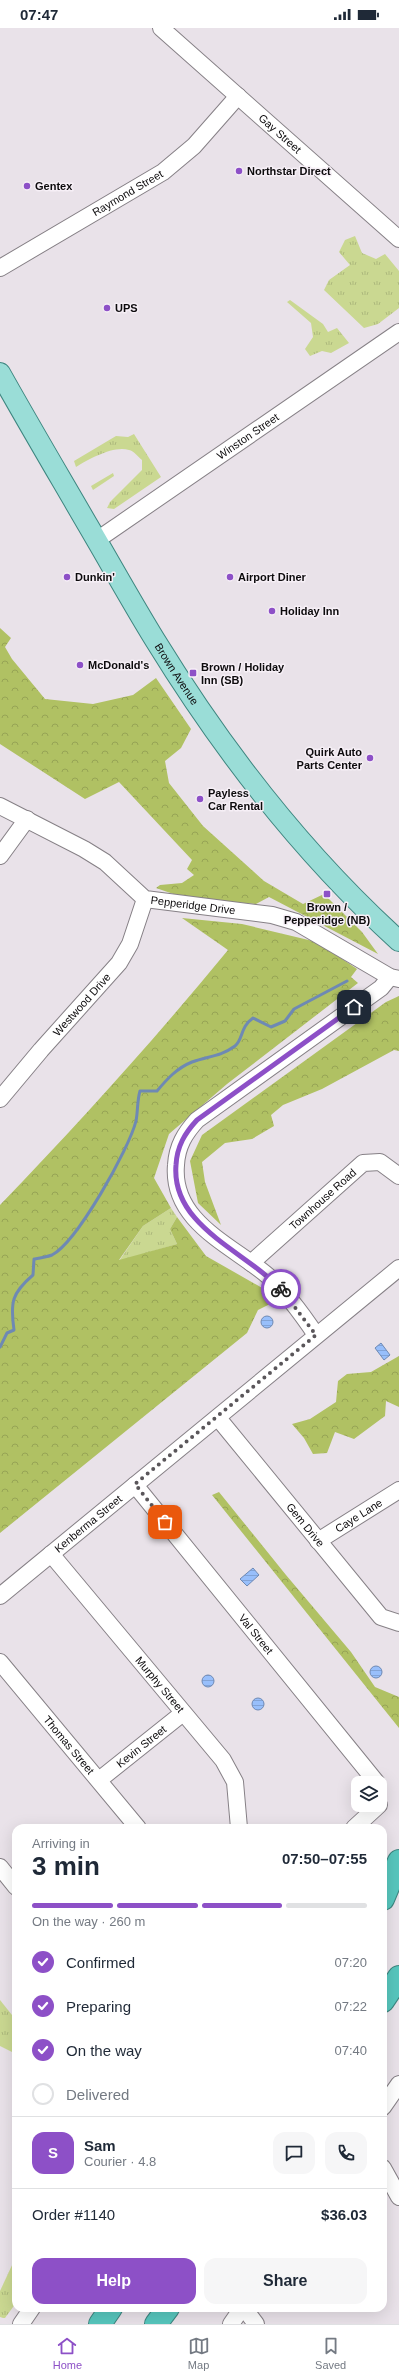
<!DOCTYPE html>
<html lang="en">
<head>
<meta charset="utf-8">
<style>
	:root { --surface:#fff; --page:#f6f6f7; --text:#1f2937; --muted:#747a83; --line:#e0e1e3; --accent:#8d50c7 }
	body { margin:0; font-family:Helvetica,sans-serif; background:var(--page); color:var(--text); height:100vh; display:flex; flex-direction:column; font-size:15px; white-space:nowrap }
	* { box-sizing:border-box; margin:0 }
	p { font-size:13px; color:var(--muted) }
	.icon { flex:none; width:22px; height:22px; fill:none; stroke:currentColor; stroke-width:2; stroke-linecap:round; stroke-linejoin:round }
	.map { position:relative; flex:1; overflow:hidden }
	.drawer { position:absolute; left:12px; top:1796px; width:375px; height:488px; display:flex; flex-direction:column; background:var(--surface); border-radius:12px; box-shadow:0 4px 16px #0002 }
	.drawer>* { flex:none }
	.controls { position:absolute; left:351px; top:1748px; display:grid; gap:8px }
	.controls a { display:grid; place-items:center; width:36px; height:36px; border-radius:8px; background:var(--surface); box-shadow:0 4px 16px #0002; font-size:20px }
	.pin { position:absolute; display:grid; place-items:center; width:34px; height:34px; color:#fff; margin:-17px; border-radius:8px; box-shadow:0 2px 6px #0006 }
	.courier { position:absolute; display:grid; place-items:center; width:40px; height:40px; margin:-20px; border:3px solid #8d50c7; border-radius:50%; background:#fff; color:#222; box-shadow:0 1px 5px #0007 }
	.summary em { font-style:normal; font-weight:700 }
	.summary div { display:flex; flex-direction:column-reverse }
	.summary { display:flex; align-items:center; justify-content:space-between; height:68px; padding:0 20px }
	h1 { font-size:26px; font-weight:700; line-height:30px }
	.bar { display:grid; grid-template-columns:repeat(4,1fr); gap:6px 4px; align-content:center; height:48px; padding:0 20px }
	.bar i { height:5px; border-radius:3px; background:var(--line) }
	.bar .current { background:var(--accent) }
	.bar p { grid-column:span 4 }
	.line { display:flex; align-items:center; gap:10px; padding:0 20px; border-top:1px solid var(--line) }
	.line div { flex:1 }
	.round { display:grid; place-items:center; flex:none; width:42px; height:42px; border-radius:12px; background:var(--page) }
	ol { padding:0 20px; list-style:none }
	li { display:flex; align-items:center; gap:12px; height:44px }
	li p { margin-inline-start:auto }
	li .icon { padding:4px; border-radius:50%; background:var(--accent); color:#fff; stroke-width:4 }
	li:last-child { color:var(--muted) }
	li i { width:22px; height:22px; border:2px solid var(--line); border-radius:50% }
	.primary-button { display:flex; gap:8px; margin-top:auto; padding:8px 20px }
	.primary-button a { flex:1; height:46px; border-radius:12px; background:var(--accent); color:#fff; font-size:16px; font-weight:700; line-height:46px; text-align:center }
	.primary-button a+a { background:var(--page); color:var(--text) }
	.status { display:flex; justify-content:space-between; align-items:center; height:28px; padding:0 20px; background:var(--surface); direction:ltr }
	.status svg { height:11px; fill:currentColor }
	.dock { display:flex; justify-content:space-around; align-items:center; height:56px; border-top:1px solid var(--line); background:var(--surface); font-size:11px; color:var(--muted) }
	.dock a { display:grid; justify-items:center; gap:2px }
	.dock .current { color:var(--accent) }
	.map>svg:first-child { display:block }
	.grass { fill:url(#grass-tufts) }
	.forest { fill:url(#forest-crowns) }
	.water { fill:url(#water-rules); stroke:#6e89b4 }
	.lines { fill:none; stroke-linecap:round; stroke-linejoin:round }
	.stream { stroke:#6e89b4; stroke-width:3 }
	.minor-casing { stroke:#868086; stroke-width:18 }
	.major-casing { stroke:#3d857f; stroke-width:22 }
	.highway-casing { stroke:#3d857f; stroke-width:24 }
	.minor { stroke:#fff; stroke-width:16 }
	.major { stroke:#9addd7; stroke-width:20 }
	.highway { stroke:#57c6bd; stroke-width:22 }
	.done { stroke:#5a565a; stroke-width:4; stroke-dasharray:0 7.2 }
	.route { stroke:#8d50c7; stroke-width:5 }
	.poi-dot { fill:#8d50c7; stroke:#f6eff6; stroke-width:1.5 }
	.labels { text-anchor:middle; stroke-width:3; stroke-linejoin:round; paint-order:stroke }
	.street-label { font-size:11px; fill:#0d0b0d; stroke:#f6eff6 }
	.poi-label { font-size:11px; font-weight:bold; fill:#0d0b0d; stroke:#f6eff6; text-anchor:start }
</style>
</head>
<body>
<div class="status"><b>07:47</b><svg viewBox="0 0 49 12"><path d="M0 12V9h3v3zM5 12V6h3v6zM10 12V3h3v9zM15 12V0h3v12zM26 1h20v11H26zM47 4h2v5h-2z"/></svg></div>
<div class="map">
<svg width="399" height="2296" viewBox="0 0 399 2296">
	<defs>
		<pattern id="grass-tufts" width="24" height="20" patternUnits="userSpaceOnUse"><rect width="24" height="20" fill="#cad891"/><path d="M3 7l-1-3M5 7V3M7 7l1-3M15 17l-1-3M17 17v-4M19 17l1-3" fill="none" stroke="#acb87c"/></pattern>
		<pattern id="forest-crowns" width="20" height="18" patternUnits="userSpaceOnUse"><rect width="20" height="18" fill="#b0c163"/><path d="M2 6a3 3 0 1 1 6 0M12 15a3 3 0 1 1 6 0" fill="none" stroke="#96a455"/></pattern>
		<pattern id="water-rules" width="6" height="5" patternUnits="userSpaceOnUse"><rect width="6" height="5" fill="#98bffb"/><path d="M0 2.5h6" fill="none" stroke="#82a3d6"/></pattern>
	</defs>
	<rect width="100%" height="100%" fill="#e9e2e9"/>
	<g class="grass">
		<path d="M 355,208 L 362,225 L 376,231 L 385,226 L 399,243 L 399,280 L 378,296 L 364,300 L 324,262 L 329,252 L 350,237 L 339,224 L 345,212 Z"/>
		<path d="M 290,272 L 323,296 L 328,304 L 337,300 L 349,315 L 331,325 L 322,323 L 310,328 L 305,321 L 313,309 L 311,295 L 287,274 Z"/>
		<path d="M 134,406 L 161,449 L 114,481 L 107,480 L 110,474 L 142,442 L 142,432 C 138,429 134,423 129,422 C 114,417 89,431 76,439 L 74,433 L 116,408 L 128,409 Z"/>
		<path d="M 113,445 L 114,448 L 93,462 L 91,458 Z"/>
		<path d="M 171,1180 L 177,1189 L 170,1201 L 177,1216 L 119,1233 L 143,1198 Z"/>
		<path d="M 0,1972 L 16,1992 L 16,2026 L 0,2018 Z"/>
		<path d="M 16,2232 L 16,2275 L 5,2290 L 3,2290 L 0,2289 L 0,2263 L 13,2235 Z"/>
	</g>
	<g class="forest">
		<path d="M 0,600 L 11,610 L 5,619 L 12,631 L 45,671 L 93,676 L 133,667 L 156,650 L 191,701 L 181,720 L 165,733 L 169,755 L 203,798 L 264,853 L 303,876 L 324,866 L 362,904 L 378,926 L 269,869 L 256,876 L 185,870 L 156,860 L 160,857 L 182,855 L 194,847 L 187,841 L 192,832 L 119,754 L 85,771 L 0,716 Z"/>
		<path d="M 182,890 L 242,896 L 317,914 L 357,941 L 351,949 L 358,955 L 227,1056 L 169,1106 L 154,1150 L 171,1180 L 143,1198 L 119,1232 L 177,1216 L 170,1201 L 177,1189 L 206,1228 L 264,1261 L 278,1272 L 258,1282 L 247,1305 L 0,1505 L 0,1177 C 80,1094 155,1011 228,922 Z"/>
		<path d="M 399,968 L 399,1023 L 394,1022 L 322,1061 L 283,1077 L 271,1087 L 274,1098 L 252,1111 L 225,1115 L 202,1134 L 205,1154 L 221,1197 L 198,1175 L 190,1133 L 202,1107 L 386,974 Z"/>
		<path d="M 399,1328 L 399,1379 L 386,1373 L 385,1388 L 354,1411 L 335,1404 L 327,1425 L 313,1426 L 304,1410 L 292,1396 L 310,1391 L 336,1374 L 338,1353 L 347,1346 L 371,1344 Z"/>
		<path d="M 219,1464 L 286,1547 L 351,1624 L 375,1659 L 399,1669 L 399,1700 L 212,1467 Z"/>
	</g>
	<g class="water">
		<circle cx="267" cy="1294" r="6"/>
		<path d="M 381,1315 L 390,1327 L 384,1332 L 375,1320 Z"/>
		<path d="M 253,1540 L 259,1547 L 247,1558 L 240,1551 Z"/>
		<circle cx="376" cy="1644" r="6"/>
		<circle cx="208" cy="1653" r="6"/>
		<circle cx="258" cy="1676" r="6"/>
	</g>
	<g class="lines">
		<path class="stream" d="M 0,1319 L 7,1305 L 14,1302 C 10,1274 12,1265 33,1247 L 34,1231 C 40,1230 47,1229 52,1227 C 77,1214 129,1121 136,1093 C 138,1083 137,1073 140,1063 L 157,1063 C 167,1051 177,1040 192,1034 C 208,1028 220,1029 235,1018 C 243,1012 240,999 253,990 L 271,999 L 285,993 L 294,981 L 347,953"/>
		<g class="minor-casing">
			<g id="minor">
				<path id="s1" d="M 161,0 L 399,211"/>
				<path id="s2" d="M 0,240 L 163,144 L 194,118 L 238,68"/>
				<path id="s3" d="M 97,512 L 399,304"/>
				<path id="s4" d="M 0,778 L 84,821 L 105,834 L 145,871 L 272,887 L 296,894 L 390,949 L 399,951"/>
				<path d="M 0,828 L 27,791"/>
				<path id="s5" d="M 0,1071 L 41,1022 L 119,935 L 130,916 L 145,871"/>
				<path id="s6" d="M 251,1235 L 363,1135 L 380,1134 L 399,1148"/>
				<path d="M 316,1307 C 302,1286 287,1265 268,1248 C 232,1217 171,1194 176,1137 C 177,1118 185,1105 197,1092 L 381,960 L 390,949"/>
				<path id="s7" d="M 218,1390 L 381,1589 L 399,1595"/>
				<path id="s8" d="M 135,1457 L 377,1755"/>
				<path id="s9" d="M 318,1513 L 399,1462"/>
				<path id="s10" d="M 51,1526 L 223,1732 L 235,1754 L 239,1800"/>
				<path id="s11" d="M 0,1568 L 399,1240"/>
				<path id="s12" d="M 0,1634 L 138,1800"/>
				<path id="s13" d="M 99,1752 L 183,1685"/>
				<path d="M 354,1800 L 379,1777"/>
				<path d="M 0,1839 L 16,1859"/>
				<path d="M 383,2079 L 399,2056"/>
				<path d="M 383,2140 L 399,2169"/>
				<path d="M 244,2280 L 256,2296"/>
				<path d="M 21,2296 L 32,2280"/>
				<path d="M 231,2296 L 242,2280"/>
			</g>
		</g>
		<g class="major-casing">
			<g id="major">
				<path id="s14" d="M 0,345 C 28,395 57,444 86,494 C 109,533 131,573 155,612 C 222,721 304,827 399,913"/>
			</g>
		</g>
		<g class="highway-casing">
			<g id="highway">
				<path d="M 383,1871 L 399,1833"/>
				<path d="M 383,1973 L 399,1949"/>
				<path d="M 100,2296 L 111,2280"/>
				<path d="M 156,2296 L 168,2280"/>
			</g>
		</g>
		<use href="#minor" class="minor"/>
		<use href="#major" class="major"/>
		<use href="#highway" class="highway"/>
	</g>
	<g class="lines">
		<path class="done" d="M 165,1494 L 135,1456 L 316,1307 L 281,1261"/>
		<path class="route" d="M 281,1261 C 245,1223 171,1198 176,1137 C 177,1118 185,1105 197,1092 L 354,979"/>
	</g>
	<g class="poi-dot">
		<circle cx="239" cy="143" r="4"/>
		<circle cx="27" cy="158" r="4"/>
		<circle cx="107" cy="280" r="4"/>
		<circle cx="67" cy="549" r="4"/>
		<circle cx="230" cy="549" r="4"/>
		<circle cx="272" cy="583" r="4"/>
		<circle cx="80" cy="637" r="4"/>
		<rect x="189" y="641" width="8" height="8" rx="2"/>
		<circle cx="370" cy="730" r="4"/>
		<circle cx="200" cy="771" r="4"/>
		<rect x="323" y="862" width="8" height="8" rx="2"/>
	</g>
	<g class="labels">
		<g class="street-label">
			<text dy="4" stroke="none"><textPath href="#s1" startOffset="159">Gay Street</textPath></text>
			<text dy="4" stroke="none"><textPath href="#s2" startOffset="148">Raymond Street</textPath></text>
			<text dy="4" stroke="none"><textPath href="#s3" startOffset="183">Winston Street</textPath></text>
			<text dy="4" stroke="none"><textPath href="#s14" startOffset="349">Brown Avenue</textPath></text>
			<text dy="4" stroke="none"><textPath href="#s4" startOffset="222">Pepperidge Drive</textPath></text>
			<text dy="4" stroke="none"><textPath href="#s5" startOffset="125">Westwood Drive</textPath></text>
			<text dy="4" stroke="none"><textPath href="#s6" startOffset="96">Townhouse Road</textPath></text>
			<text dy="4" stroke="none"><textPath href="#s9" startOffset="48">Caye Lane</textPath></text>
			<text dy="4" stroke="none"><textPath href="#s11" startOffset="114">Kenberma Street</textPath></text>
			<text dy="4" stroke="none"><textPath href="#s7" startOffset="138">Gem Drive</textPath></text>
			<text dy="4" stroke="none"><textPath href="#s8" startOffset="192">Val Street</textPath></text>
			<text dy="4" stroke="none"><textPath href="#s10" startOffset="170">Murphy Street</textPath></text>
			<text dy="4" stroke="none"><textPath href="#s12" startOffset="108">Thomas Street</textPath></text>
			<text dy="4" stroke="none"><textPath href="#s13" startOffset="54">Kevin Street</textPath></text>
		</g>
		<g class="poi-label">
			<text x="247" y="147">Northstar Direct</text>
			<text x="35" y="162">Gentex</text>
			<text x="115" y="284">UPS</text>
			<text x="75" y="553">Dunkin'</text>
			<text x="238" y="553">Airport Diner</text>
			<text x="280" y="587">Holiday Inn</text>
			<text x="88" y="641">McDonald's</text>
			<text x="201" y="643">Brown / Holiday<tspan x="201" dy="13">Inn (SB)</tspan></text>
			<text x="362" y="728" text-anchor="end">Quirk Auto<tspan x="362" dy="13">Parts Center</tspan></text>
			<text x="208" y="769">Payless<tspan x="208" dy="13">Car Rental</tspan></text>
			<text x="327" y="883" text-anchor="middle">Brown /<tspan x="327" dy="13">Pepperidge (NB)</tspan></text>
		</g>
	</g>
</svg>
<div class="controls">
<a><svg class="icon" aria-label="layers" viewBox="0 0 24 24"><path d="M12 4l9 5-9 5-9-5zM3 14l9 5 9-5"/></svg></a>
</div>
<div class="pin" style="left:165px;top:1494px;background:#ea580c"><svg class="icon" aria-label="bag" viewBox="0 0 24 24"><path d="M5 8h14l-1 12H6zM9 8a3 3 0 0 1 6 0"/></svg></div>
<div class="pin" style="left:354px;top:979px;background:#1f2937"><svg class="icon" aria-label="home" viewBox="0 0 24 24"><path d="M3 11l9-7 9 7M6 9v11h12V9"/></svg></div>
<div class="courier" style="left:281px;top:1261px"><svg class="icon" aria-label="bike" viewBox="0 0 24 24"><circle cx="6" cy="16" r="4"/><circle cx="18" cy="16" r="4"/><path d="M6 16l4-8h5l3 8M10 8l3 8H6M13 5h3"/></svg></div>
<section class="drawer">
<div class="summary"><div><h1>3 min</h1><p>Arriving in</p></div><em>07:50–07:55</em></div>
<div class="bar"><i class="current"></i><i class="current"></i><i class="current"></i><i></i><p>On the way · 260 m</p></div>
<ol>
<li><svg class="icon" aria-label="check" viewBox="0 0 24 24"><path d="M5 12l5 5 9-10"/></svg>Confirmed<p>07:20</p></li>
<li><svg class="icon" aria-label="check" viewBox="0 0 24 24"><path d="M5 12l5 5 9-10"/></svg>Preparing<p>07:22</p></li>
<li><svg class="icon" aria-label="check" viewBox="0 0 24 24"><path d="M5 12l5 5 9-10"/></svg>On the way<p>07:40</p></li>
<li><i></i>Delivered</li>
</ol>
<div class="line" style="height:72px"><b class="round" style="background:var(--accent);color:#fff">S</b><div><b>Sam</b><p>Courier · 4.8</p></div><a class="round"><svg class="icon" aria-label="chat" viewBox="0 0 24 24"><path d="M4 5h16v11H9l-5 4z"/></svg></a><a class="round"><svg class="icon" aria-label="phone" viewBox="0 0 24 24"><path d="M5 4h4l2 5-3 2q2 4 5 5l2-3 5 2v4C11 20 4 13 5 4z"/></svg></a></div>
<div class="line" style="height:52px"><div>Order #1140</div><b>$36.03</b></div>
<div class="primary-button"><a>Help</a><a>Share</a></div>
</section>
</div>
<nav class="dock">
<a class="current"><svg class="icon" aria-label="home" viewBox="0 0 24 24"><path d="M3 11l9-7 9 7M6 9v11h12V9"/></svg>Home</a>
<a><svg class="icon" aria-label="map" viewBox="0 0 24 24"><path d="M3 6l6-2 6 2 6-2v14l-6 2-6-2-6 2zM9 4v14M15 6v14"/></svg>Map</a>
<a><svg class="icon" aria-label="saved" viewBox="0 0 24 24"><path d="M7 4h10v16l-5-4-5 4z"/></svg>Saved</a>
</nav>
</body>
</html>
